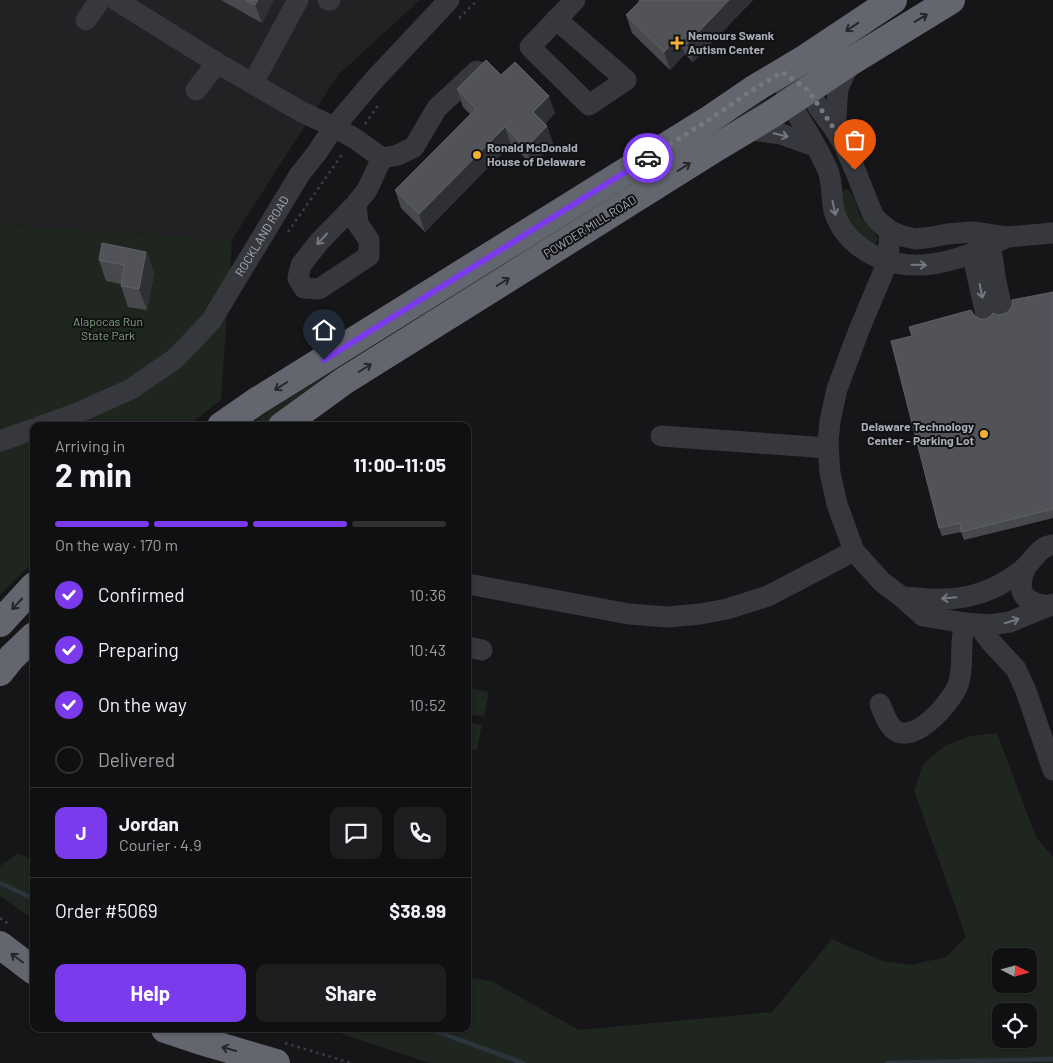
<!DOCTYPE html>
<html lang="en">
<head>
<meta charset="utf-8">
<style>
	:root { --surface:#101012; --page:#1e1e20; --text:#f1f3f6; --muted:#9c9d9f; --line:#303032; --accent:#7c3aed }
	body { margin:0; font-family:Barlow,sans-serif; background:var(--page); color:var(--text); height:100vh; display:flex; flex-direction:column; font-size:19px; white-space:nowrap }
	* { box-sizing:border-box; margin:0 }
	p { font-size:16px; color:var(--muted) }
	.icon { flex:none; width:28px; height:28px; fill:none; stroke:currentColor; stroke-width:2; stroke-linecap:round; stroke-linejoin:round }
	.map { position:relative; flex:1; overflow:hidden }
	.side { position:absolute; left:30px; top:422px; width:441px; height:610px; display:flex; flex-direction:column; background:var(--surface); border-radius:10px; box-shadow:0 1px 4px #0004,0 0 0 1px var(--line) }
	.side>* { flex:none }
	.needle { width:32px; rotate:96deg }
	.fabs { position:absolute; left:992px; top:948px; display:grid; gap:10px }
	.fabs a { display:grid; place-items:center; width:45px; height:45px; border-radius:10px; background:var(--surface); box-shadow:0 1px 4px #0004,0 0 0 1px var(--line); font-size:25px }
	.pin { position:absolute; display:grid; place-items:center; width:42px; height:42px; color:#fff; margin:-51px -21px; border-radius:50% 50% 50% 0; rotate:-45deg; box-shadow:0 0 5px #0007 }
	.pin .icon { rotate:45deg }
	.courier { position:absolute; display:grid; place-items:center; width:50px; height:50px; margin:-25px; border:4px solid #7c3aed; border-radius:50%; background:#fff; color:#222; box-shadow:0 1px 6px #0007 }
	.headline em { font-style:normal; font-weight:700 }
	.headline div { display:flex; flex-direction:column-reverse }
	.headline { display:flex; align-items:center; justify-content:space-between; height:85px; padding:0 25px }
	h1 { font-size:32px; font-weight:700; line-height:38px }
	.bar { display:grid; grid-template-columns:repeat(4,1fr); gap:8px 5px; align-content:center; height:60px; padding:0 25px }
	.bar i { height:6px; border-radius:4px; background:var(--line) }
	.bar .current { background:var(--accent) }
	.bar p { grid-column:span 4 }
	.line { display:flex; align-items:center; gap:12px; padding:0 25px; border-top:1px solid var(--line) }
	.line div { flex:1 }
	.round { display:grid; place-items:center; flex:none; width:52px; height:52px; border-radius:10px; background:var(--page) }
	ol { padding:0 25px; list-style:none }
	li { display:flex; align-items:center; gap:15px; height:55px }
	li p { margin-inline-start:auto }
	li .icon { padding:5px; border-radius:50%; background:var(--accent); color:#fff; stroke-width:4 }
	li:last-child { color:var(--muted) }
	li i { width:28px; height:28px; border:2px solid var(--line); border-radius:50% }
	.primary-button { display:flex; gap:10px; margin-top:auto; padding:10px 25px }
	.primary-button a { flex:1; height:58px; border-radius:10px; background:var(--accent); color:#fff; font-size:20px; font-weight:700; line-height:58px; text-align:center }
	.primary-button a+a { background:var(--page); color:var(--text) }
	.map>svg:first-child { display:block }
	.built { fill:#222225 }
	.green { fill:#1e261f; fill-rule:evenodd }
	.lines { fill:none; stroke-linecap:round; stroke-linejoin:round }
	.stream { stroke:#2c353c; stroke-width:4.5 }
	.path { stroke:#3d3f44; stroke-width:2.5; stroke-dasharray:2.5 4; stroke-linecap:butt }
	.minor { stroke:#37383d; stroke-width:21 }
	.highway { stroke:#63666e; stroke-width:28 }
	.wall { fill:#47494d }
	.shaded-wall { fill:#2f3033 }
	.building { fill:#525359; stroke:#5f6168 }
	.oneway { stroke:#26262a }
	.oneway2 { stroke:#757881 }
	.done { stroke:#757880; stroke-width:5; stroke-dasharray:0 9 }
	.route { stroke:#7c3aed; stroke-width:6 }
	.poi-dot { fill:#f2b134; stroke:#111113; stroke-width:2 }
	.labels { text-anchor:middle; stroke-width:4; stroke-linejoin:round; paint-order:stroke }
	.poi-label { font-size:12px; font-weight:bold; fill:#a8adb8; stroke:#111113; text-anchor:start }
	.street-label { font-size:12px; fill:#a8adb8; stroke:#111113 }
	.park-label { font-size:12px; fill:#7fa381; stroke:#111113 }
</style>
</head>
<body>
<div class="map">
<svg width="1053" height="1063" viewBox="0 0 1053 1063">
	<rect width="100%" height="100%" fill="#161618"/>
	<path class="built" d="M 0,0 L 420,0 L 339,74 L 286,155 L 232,240 L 0,224 Z"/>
	<g class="green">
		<path d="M 766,97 L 766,101 L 762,105 L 262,426 L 247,426 L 324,374 Z"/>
		<path d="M 846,189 C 856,194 856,208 861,217 C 866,226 876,230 878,240 L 875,244 L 870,245 L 855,231 L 841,206 L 842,191 Z"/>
		<path d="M 0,224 L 232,240 L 221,400 L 188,426 L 34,426 L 34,561 L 0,595 Z"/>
		<path d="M 468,688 L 489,692 L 484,717 L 468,714 Z"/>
		<path d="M 468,722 L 482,725 L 477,750 L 468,748 Z"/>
		<path d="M 997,733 L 1036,837 L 1053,857 L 1053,1063 L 430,1063 L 327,1029 L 468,1029 L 468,977 L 491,981 L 579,1030 L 772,1012 L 832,939 L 883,961 L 911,965 L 946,957 L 966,937 L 914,790 L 924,763 L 946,745 L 971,736 ZM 1001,956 L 1029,956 L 1029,984 L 1001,984 ZM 1001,1011 L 1029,1011 L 1029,1039 L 1001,1039 Z"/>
		<path d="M 18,853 L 34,861 L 34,920 L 0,896 L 0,866 Z"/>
	</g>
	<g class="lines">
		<g class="stream">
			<path d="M 0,883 L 34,899"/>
			<path d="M 430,1029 L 523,1063"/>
			<path d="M 887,1063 L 1053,1059"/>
		</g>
		<g class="path">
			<path d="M 459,18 L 478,0"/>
			<path d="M 365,124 L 379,104"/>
			<path d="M 288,232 L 343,153"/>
			<path d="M 0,918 L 10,925"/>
			<path d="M 285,1043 L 351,1063"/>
		</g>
		<g class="minor">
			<path d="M 116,0 L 217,63 L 302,112 L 334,127 L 354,138 L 382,158 L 398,155 L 414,147 L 437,108 L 477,71"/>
			<path d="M 328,0 L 330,0"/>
			<path d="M 556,19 L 626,80 L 589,105 L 530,47 L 575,0"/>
			<path d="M 86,20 L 100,0"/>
			<path d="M 796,82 L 808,90 L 819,108 L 835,130 L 845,147 L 855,170 L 873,215 L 879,222 L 890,231 L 902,236 L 916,239 L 932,237 L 947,234 L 973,232 L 1007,237 L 1053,233"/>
			<path d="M 253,83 L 298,0"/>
			<path d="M 786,89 C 787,94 787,100 790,104 C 792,108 796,112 798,116 C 808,132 818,149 826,166 C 834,181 830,199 835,214 C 840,228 849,239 860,247 C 906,281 962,261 1007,237"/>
			<path d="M 196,90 L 217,63"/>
			<path d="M 745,129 L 781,134 L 815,146"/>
			<path d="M 835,130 L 838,88 L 850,62"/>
			<path d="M 356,204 L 358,224 L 369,240 L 369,256 L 319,289 L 304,288 L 298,278 L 301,265 L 319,242 L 356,204 L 367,190 L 382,158"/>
			<path d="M 890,231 L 888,261 L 859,330 L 837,389 L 830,421 L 828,443 L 830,473 L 837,504 L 854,551 L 882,582 L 902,597 L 923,616 L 965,623 L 990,625 L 1010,622 L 1053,604"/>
			<path d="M 984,235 C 992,248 993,261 995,276 C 997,288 1000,300 1003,311"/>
			<path d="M 980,240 L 975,266 L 986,315"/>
			<path id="s1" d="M 41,426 L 73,415 L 131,389 L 176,358 L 211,321 L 300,174 L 316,154 L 334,127 L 374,80 L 449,0"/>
			<path d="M 661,436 L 828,448"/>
			<path d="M 0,441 L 34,429"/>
			<path d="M 1026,567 C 1015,592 1023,603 1050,606"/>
			<path d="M 468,584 L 629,614 L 668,617 L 700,614 L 727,609 L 768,596 L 854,551"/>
			<path d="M 902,597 C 916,598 931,600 945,599 C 963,599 985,593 1001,584 C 1009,579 1020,573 1026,566 C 1035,558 1040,546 1053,545"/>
			<path d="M 978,625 L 990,641 L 1016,669 L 1026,691 L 1053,770"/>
			<path d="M 468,647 L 482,650"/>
			<path d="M 880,704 C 884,713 888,728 898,732 C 919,740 951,702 958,685 C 963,671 961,657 962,643 C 962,636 964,630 965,623"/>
		</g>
		<g class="highway">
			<path d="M 221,426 L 257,401 L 707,121 L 754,89 L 806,58 L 893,0"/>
			<path d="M 282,426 L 344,381 L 714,149 L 772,114 L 850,62 L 951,0"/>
			<path d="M 0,623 L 34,586"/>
			<path d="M 0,672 L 12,657 L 34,636"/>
			<path d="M 0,945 L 34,971"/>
			<path d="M 165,1029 L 198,1040 L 276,1063"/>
		</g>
	</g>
	<g class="wall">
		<path d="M 221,0 L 274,0 L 262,23 Z"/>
		<path d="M 638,0 L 753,0 L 693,62 L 685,54 L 670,70 L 632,33 L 626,15 L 639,2 Z"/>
		<path d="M 501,75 L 555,113 L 545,124 L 547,126 L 553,144 L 532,165 L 511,144 L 425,232 L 401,208 L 395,190 L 470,114 L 463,107 L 457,89 Z"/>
		<path d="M 146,252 L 154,273 L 147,310 L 128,307 L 121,286 L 121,284 L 106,281 L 99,260 Z"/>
		<path d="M 1053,292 L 1053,518 L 964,540 L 961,532 L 942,536 L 939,528 L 912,336 L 974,315 L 980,319 L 986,319 L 997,315 L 1004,314 L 1009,311 L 1012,306 Z"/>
	</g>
	<g class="shaded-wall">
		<path d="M 258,0 L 274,0 L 262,23 L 255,5 Z"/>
		<path d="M 729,0 L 753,0 L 693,62 L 687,44 Z"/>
		<path d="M 679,36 L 685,54 L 670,70 L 664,52 Z"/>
		<path d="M 549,96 L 555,113 L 539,130 L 533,112 Z"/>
		<path d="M 547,126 L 553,144 L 532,165 L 526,148 Z"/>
		<path d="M 505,127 L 511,144 L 425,232 L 419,214 Z"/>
		<path d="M 146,252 L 154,273 L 147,310 L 139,289 Z"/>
	</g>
	<g class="building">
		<path d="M 246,0 L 258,0 L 255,5 Z"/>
		<path d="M 641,0 L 729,0 L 687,44 L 679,36 L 664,52 L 626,15 Z"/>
		<path d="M 486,60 L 501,75 L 515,62 L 549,96 L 533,112 L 547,126 L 526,148 L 505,127 L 419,214 L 395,190 L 476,109 L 457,89 Z"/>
		<path d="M 102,243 L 146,252 L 139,289 L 121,286 L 124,265 L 99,260 Z"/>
		<path d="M 1053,292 L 1053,509 L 961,532 L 960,523 L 939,528 L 891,341 L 912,336 L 909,327 L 971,310 L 974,315 L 980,319 L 986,319 L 991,316 L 993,313 L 997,315 L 1004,314 L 1009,311 L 1012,306 L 1012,300 Z"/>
	</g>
	<defs><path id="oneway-shaft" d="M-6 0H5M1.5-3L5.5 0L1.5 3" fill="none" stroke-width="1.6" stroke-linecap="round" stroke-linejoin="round" transform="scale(1.25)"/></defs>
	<g class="oneway">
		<use href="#oneway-shaft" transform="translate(921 18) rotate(-31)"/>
		<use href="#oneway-shaft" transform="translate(852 27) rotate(147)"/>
		<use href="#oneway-shaft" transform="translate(684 167) rotate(-32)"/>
		<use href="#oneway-shaft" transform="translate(503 282) rotate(-32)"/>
		<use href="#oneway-shaft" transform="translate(365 368) rotate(-32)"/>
		<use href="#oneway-shaft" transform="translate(281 386) rotate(148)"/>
		<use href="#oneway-shaft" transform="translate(17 604) rotate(133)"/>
		<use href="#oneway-shaft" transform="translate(17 958) rotate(-143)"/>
		<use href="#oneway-shaft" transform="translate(229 1049) rotate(-164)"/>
	</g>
	<g class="oneway2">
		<use href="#oneway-shaft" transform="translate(781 135) rotate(13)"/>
		<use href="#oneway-shaft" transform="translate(834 208) rotate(78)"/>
		<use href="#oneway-shaft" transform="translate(322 239) rotate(133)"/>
		<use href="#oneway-shaft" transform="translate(919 265) rotate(1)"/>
		<use href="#oneway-shaft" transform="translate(981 291) rotate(79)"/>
		<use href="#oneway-shaft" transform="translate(949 598) rotate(175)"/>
		<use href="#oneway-shaft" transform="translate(1012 621) rotate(-17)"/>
	</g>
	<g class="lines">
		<path class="done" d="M 648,158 L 707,121 L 754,89 L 782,72 L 808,90 L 835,130 L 845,147 L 855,170"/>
		<path class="route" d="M 324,360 L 648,158"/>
	</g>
	<g class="poi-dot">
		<path d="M674.5 35.5h5v5h5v5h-5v5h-5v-5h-5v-5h5z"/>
		<circle cx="477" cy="155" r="5"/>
		<circle cx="984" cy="434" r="5"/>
	</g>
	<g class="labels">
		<g class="poi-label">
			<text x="688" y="40">Nemours Swank<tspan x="688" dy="14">Autism Center</tspan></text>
			<text x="487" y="152">Ronald McDonald<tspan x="487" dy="14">House of Delaware</tspan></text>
			<text x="974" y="431" text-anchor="end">Delaware Technology<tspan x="974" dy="14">Center - Parking Lot</tspan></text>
		</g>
		<g class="street-label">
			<text transform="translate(590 227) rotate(-32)" y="4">POWDER MILL ROAD</text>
			<text dy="4" stroke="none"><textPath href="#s1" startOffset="302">ROCKLAND ROAD</textPath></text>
		</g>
		<g class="park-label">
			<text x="108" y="326">Alapocas Run<tspan x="108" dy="14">State Park</tspan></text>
		</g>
	</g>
</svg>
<div class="fabs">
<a><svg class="needle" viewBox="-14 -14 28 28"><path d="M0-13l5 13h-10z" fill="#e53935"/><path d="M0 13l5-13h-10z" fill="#9c9d9f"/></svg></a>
<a><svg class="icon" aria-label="locate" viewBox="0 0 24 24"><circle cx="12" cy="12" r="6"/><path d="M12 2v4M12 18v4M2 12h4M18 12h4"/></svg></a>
</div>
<div class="pin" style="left:855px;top:170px;background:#ea580c"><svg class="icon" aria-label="bag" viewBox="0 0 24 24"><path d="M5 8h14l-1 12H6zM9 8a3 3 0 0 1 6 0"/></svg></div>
<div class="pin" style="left:324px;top:360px;background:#1f2937"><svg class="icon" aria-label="home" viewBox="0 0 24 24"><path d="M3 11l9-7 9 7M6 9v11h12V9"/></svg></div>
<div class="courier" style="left:648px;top:158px"><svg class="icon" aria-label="car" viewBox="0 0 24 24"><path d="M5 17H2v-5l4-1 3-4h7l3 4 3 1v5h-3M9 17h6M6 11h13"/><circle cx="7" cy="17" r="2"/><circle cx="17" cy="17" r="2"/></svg></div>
<section class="side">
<div class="headline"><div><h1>2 min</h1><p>Arriving in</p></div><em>11:00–11:05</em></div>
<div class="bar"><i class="current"></i><i class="current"></i><i class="current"></i><i></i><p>On the way · 170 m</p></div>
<ol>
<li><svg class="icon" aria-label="check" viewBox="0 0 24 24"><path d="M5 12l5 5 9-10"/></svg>Confirmed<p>10:36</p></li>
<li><svg class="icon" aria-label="check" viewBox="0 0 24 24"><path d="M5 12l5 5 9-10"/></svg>Preparing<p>10:43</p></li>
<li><svg class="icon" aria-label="check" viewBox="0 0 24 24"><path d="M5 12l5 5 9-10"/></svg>On the way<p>10:52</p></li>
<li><i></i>Delivered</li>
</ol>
<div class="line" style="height:90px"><b class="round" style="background:var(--accent);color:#fff">J</b><div><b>Jordan</b><p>Courier · 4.9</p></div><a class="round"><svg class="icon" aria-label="chat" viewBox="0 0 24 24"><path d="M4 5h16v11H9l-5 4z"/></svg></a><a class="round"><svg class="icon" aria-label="phone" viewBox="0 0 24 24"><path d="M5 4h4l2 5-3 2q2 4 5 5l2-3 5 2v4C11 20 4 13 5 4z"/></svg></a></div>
<div class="line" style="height:65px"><div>Order #5069</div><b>$38.99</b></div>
<div class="primary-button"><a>Help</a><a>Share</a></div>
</section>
</div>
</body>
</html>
